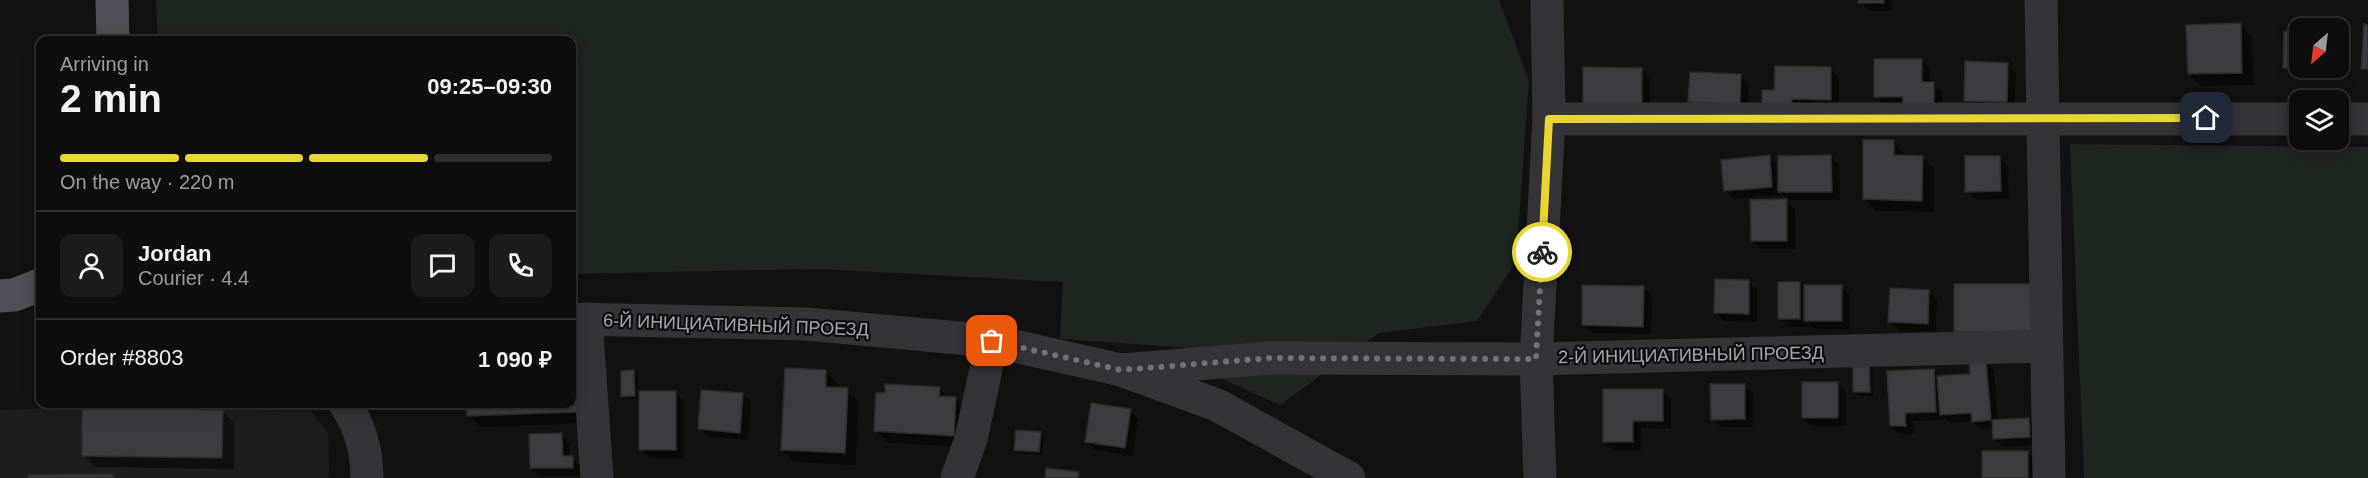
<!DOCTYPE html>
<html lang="en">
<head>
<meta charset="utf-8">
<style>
	:root { --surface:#0e0e0e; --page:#1c1c1c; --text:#f1f3f6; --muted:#9b9c9e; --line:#2e2e2e; --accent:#e9d634 }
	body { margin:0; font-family:Helvetica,sans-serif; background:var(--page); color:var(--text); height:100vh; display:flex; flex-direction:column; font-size:22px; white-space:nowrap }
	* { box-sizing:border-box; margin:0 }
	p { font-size:20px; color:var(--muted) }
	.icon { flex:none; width:33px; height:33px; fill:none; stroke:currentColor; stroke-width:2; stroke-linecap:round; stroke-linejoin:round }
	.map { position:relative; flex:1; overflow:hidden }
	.details { position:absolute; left:36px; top:36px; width:540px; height:372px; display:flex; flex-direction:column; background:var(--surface); border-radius:12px; box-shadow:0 3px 15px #0003,0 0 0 2px var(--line) }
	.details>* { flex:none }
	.needle { width:39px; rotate:208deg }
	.controls { position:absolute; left:2289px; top:18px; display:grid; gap:12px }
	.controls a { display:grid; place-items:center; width:60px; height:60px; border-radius:12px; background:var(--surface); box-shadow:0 3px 15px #0003,0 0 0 2px var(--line); font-size:30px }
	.pin { position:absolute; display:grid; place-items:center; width:51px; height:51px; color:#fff; margin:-26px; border-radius:12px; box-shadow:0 3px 9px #0006 }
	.courier { position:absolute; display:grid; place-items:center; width:60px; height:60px; margin:-30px; border:4px solid #e9d634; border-radius:50%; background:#fff; color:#222; box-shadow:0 2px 8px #0007 }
	.summary em { font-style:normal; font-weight:700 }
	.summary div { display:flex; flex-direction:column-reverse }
	.summary { display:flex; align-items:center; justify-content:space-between; height:102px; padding:0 24px }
	h1 { font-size:39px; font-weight:700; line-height:45px }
	.bar { display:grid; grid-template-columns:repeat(4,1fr); gap:9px 6px; align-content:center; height:72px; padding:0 24px }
	.bar i { height:8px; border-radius:4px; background:var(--line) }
	.bar .on { background:var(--accent) }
	.bar p { grid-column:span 4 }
	.line { display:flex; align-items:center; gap:15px; padding:0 24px; border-top:2px solid var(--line) }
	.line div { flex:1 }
	.round { display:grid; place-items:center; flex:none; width:63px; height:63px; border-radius:12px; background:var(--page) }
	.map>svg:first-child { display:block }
	.built { fill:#1e1e20 }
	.green { fill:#1e2620 }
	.shadow { fill:#0007 }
	.building { fill:#3c3c40; stroke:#2c2c2f; stroke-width:1.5 }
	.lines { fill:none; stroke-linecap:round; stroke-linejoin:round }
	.minor { stroke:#333338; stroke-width:33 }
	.major { stroke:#4f4f57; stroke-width:33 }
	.done { stroke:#71727b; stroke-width:6; stroke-dasharray:0 10.8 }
	.route { stroke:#e9d634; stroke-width:8 }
	.labels { text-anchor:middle; stroke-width:4.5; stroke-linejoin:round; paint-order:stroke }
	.street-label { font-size:18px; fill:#a4a5b3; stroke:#0d0d0e }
</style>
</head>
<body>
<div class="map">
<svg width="2368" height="478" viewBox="0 0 2368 478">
	<rect width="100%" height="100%" fill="#121213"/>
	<path class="built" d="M 82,407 L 311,411 L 328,432 L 329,478 L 0,478 L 0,410 Z"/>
	<g class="green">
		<path d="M 156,0 L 1499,0 L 1529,81 L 1516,262 L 1477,321 L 1379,333 L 1280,405 L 1222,379 L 1220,350 L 1060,339 L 1063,282 L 818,269 L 572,274 L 572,40 L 158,40 Z"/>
		<path d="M 2070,144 L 2368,147 L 2368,478 L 2084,478 Z"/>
	</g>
	<g class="shadow">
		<path d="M 1860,0 L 1892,0 L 1892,11 L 1868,11 Z"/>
		<path d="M 2240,25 L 2252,37 L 2254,85 L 2201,86 L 2189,74 Z"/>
		<path d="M 1922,60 L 1930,69 L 1930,84 L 1933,84 L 1942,92 L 1942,116 L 1884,105 L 1876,96 Z"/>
		<path d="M 2007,64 L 2016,73 L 2014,110 L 1974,109 L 1965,100 Z"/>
		<path d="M 2284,67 L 2330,68 L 2330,77 L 2293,75 Z"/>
		<path d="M 1642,69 L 1650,78 L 1650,116 L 1593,115 Z"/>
		<path d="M 1831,69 L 1839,77 L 1839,108 L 1799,120 L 1776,91 Z"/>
		<path d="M 1741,76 L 1749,84 L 1748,112 L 1698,110 L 1690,102 Z"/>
		<path d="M 1893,142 L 1905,154 L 1905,157 L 1922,157 L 1934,169 L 1934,212 L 1876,211 L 1864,199 Z"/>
		<path d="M 1831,156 L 1839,165 L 1840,200 L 1788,200 L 1780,192 L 1780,195 L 1734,199 L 1725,191 L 1769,157 L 1780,167 Z"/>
		<path d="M 2000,158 L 2008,166 L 2009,199 L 1975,200 L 1967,191 Z"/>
		<path d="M 1786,201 L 1795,210 L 1795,249 L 1761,249 L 1752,240 Z"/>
		<path d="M 1749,282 L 1757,290 L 1757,322 L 1724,321 L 1715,313 Z"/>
		<path d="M 1800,283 L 1806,289 L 1841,286 L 1850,295 L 1850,329 L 1814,329 L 1808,323 L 1808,327 L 1788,327 L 1779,318 Z"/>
		<path d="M 1643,287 L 1652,296 L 1651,334 L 1592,333 L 1583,325 Z"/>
		<path d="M 1928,291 L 1937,300 L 1936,332 L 1899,330 L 1890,322 Z"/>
		<path d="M 1873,359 L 1873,396 L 1859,396 L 1855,392 Z"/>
		<path d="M 1986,363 L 1994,371 L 1998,421 L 2028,419 L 2037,428 L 2038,445 L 2003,447 L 1994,439 L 1994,428 L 1982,429 L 1973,421 L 1950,423 L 1944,417 L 1944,420 L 1913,421 L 1914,434 L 1900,434 L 1891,426 L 1933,371 L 1940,377 L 1972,375 Z"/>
		<path d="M 634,372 L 638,376 L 638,393 L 676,393 L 684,401 L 684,458 L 650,458 L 641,449 L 641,399 L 627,399 L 623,395 Z"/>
		<path d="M 826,372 L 838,384 L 838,389 L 847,390 L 859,402 L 856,465 L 794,462 L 782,449 Z"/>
		<path d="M 572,373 L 576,373 L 590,423 L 481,427 L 469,415 L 468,404 L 572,404 Z"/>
		<path d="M 1838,383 L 1846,392 L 1846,426 L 1812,426 L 1803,418 Z"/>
		<path d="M 1744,385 L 1753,394 L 1753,427 L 1721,427 L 1712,419 Z"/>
		<path d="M 939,388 L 949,398 L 955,398 L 968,411 L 966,447 L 888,443 L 876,431 Z"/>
		<path d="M 1662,391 L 1671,399 L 1671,429 L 1641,428 L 1641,450 L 1613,450 L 1604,441 Z"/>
		<path d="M 743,394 L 751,402 L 748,440 L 708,437 L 700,429 Z"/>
		<path d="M 222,411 L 234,423 L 234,469 L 95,467 L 83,455 Z"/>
		<path d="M 1130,411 L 1138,419 L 1133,456 L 1095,450 L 1087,441 Z"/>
		<path d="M 1040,434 L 1044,438 L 1042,455 L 1020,453 L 1016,449 Z"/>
		<path d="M 561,435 L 570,443 L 570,458 L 581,466 L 581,476 L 540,476 L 531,468 Z"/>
		<path d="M 2027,452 L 2040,464 L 2040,478 L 1984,478 Z"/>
	</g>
	<g class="building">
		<rect x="1858" y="0" width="26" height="3"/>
		<path d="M 2241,23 L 2242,73 L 2188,74 L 2186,25 Z"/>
		<path d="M 2364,24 L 2368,25 L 2368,69 L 2361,69 Z"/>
		<path d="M 2284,31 L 2300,32 L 2300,68 L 2322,69 L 2283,68 Z"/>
		<path d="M 1874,59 L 1922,59 L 1922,82 L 1934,82 L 1934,108 L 1903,108 L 1903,97 L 1874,97 Z"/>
		<path d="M 1965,61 L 2008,63 L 2007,102 L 1964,101 Z"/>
		<path d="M 1775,66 L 1831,67 L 1831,100 L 1792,99 L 1791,112 L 1762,111 L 1762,90 L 1774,90 Z"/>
		<path d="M 1583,67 L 1642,68 L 1642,108 L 1583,107 Z"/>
		<path d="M 1690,72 L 1741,74 L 1740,104 L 1688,102 Z"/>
		<path d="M 1863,140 L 1894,140 L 1894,155 L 1923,156 L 1922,201 L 1863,199 Z"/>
		<path d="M 1770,155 L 1772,187 L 1724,191 L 1721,160 Z"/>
		<path d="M 1831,155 L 1832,192 L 1778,192 L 1778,156 Z"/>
		<path d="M 1965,156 L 2000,156 L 2001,191 L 1965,192 Z"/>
		<path d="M 1787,199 L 1787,241 L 1751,241 L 1750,200 Z"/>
		<path d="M 1715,279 L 1749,280 L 1749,314 L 1714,313 Z"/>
		<rect x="1778" y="282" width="22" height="37"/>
		<rect x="1954" y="284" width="84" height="48"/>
		<path d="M 1582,285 L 1644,286 L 1643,327 L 1582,325 Z"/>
		<rect x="1804" y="285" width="38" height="36"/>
		<path d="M 1890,288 L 1929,290 L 1928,324 L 1888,322 Z"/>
		<path d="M 1853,353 L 1869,353 L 1870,392 L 1853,392 Z"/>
		<path d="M 1986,361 L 1991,420 L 1972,422 L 1971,413 L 1940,415 L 1937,376 L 1970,374 L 1969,362 Z"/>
		<path d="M 785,368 L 826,370 L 826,387 L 848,388 L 845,453 L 781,450 Z"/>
		<path d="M 1934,369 L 1936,412 L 1905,413 L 1906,426 L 1890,426 L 1887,371 Z"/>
		<path d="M 634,370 L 635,396 L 621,396 L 621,371 Z"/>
		<path d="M 572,372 L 577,372 L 579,412 L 467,416 L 467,404 L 572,404 Z"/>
		<rect x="1802" y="382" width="36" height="36"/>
		<path d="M 885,384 L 940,387 L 939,396 L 956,397 L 954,436 L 874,431 L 876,393 L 885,393 Z"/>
		<path d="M 1710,384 L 1745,384 L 1745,419 L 1711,420 Z"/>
		<path d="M 1603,389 L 1663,389 L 1663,421 L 1633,421 L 1633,442 L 1603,442 Z"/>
		<path d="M 701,390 L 743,393 L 740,433 L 698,429 Z"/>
		<rect x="639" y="391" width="37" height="59"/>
		<path d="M 1091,403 L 1131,409 L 1125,448 L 1085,442 Z"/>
		<path d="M 82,407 L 223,410 L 222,458 L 82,456 Z"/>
		<path d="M 2029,418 L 2030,437 L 1993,439 L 1992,420 Z"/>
		<path d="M 1016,430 L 1041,432 L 1039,452 L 1014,450 Z"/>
		<path d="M 562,433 L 563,456 L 573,456 L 573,468 L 530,468 L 529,434 Z"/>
		<rect x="1982" y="451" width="46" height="27"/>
		<path d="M 1046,468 L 1079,472 L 1078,478 L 1045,478 Z"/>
		<path d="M 113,474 L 113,478 L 28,478 L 28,475 Z"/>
	</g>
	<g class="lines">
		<g class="minor">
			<path d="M 2041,0 L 2049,478"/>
			<path d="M 1549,119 L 2300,119"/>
			<path d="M 2338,119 L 2368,119"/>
			<path d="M 572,319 L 806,324 L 992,341 L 1121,370 L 1217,405 L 1349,478"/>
			<path d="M 586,319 L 597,478"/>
			<path d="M 1121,370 L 1270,358 L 1536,359 L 2046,346"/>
			<path d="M 345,404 C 360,426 367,451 367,478"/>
			<path d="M 957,478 L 971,439 L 992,341"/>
			<path d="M 1540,478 L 1536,359 L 1549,119 L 1547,0"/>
		</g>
		<g class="major">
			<path d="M 112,0 L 113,40"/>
			<path d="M 0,296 L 14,295 L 40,285"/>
		</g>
	</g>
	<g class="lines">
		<path class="done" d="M 992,341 L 1121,370 L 1270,358 L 1536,359 L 1542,252"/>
		<path class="route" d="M 1542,252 L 1549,119 L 2206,118"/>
	</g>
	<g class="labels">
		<g class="street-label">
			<text transform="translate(736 325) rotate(2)" y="6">6-Й ИНИЦИАТИВНЫЙ ПРОЕЗД</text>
			<text transform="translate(1691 355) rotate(-1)" y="6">2-Й ИНИЦИАТИВНЫЙ ПРОЕЗД</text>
		</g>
	</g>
</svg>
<div class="controls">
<a><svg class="needle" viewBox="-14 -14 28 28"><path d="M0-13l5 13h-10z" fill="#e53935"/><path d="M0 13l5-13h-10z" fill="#9b9c9e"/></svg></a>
<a><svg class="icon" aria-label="layers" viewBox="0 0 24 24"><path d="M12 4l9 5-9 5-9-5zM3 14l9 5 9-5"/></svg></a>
</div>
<div class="pin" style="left:992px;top:341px;background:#ea580c"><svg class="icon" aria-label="bag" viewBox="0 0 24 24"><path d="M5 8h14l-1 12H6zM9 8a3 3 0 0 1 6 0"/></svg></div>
<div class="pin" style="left:2206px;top:118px;background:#1f2937"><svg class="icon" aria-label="home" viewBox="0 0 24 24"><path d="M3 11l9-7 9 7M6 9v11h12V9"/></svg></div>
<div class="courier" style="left:1542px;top:252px"><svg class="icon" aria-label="bike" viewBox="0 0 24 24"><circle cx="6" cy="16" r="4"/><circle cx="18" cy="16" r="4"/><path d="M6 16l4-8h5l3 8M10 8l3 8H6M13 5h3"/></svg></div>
<section class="details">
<div class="summary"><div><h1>2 min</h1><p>Arriving in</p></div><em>09:25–09:30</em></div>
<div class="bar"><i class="on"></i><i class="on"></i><i class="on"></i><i></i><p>On the way · 220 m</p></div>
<div class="line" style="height:108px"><a class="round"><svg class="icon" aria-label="person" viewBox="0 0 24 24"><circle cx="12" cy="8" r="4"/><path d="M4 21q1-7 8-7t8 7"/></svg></a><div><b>Jordan</b><p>Courier · 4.4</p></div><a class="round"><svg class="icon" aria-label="chat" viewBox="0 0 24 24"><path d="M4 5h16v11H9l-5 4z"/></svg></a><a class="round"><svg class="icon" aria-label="phone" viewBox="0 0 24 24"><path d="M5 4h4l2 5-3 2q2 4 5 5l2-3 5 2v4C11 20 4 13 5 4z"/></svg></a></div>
<div class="line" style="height:78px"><div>Order #8803</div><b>1 090 ₽</b></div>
</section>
</div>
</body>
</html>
